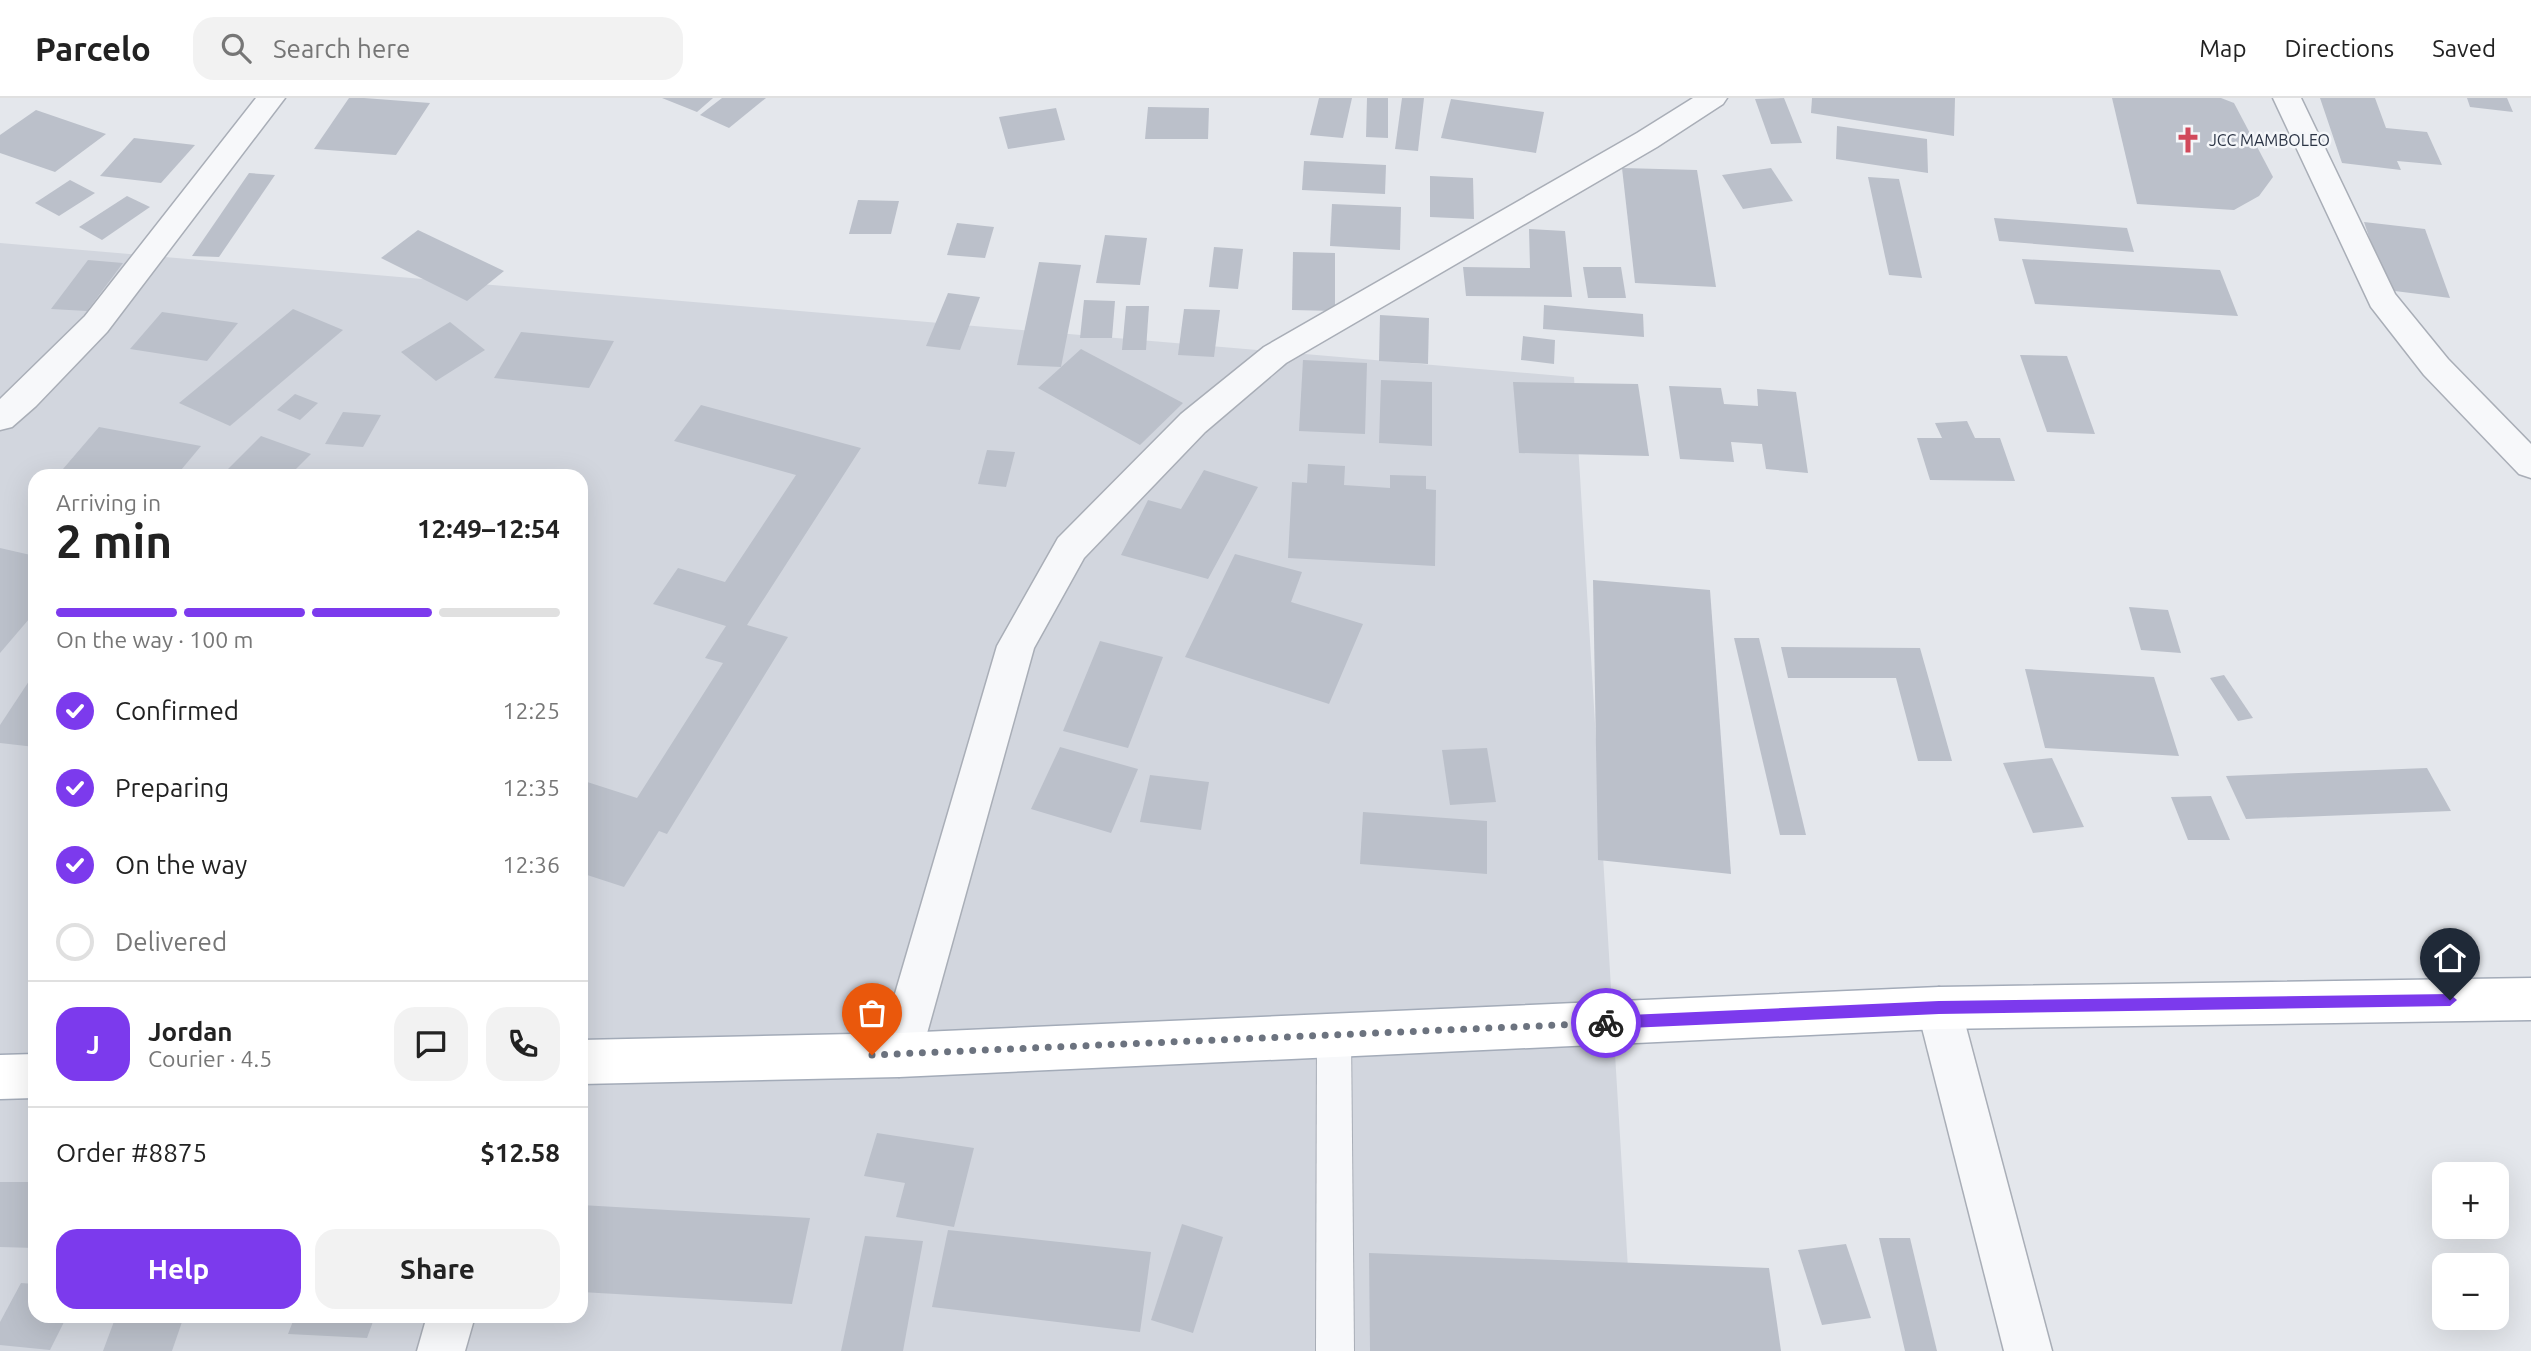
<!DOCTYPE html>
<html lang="en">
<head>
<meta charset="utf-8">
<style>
	:root { --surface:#fff; --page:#f2f2f2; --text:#222; --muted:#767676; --line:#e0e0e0; --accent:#7c3aed }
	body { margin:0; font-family:Ubuntu,sans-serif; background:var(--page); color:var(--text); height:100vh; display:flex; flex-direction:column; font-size:26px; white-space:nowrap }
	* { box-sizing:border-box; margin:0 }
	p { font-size:23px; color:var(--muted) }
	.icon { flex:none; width:38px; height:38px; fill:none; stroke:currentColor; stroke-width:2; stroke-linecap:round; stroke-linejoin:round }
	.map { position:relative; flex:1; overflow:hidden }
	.details { position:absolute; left:28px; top:371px; width:560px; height:854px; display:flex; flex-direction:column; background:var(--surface); border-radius:21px; box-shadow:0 7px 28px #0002 }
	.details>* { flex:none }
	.tools { position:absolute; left:2432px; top:1064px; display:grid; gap:14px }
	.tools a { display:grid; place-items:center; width:77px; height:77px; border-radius:14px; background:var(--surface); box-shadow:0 7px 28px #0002; font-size:35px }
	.pin { position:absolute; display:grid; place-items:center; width:60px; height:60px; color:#fff; margin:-72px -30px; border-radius:50% 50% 50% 0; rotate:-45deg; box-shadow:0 0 7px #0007 }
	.pin .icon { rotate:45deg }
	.courier { position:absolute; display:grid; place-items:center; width:70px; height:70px; margin:-35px; border:5px solid #7c3aed; border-radius:50%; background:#fff; color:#222; box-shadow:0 2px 9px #0007 }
	.overview em { font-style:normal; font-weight:600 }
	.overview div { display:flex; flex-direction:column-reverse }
	.overview { display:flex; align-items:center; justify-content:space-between; height:119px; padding:0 28px }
	h1 { font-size:46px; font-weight:600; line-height:52px }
	.bar { display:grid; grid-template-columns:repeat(4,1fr); gap:10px 7px; align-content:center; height:84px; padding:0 28px }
	.bar i { height:9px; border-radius:5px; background:var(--line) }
	.bar .selected { background:var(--accent) }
	.bar p { grid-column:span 4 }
	.line { display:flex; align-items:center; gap:18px; padding:0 28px; border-top:2px solid var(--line) }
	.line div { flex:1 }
	.round { display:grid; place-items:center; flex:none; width:74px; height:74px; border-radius:21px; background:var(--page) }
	ol { padding:0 28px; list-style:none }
	li { display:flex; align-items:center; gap:21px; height:77px }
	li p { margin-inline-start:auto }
	li .icon { padding:7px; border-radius:50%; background:var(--accent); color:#fff; stroke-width:4 }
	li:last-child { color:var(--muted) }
	li i { width:38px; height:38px; border:4px solid var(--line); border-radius:50% }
	.button { display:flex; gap:14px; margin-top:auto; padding:14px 28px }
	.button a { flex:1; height:80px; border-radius:21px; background:var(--accent); color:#fff; font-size:28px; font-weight:600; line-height:80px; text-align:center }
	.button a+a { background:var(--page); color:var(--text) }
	header { display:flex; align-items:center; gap:42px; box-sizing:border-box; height:98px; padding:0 35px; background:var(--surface); border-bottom:2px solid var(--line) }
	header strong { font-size:33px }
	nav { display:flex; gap:38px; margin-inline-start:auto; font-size:24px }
	.search { width:490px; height:63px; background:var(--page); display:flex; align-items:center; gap:18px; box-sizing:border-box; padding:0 24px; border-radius:21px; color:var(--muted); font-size:26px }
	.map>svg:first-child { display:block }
	.built { fill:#d2d6de; fill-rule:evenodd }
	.building { fill:#bbc0ca }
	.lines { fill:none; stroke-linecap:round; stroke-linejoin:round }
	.service-casing { stroke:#a9aeb7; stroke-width:2 }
	.minor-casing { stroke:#a9aeb7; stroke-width:3 }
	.tertiary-casing { stroke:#a9aeb7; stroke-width:3 }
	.primary-casing { stroke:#a3abb8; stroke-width:3 }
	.service { fill:#f7f8fa; fill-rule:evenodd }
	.minor { fill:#f7f8fa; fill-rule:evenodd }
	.tertiary { fill:#f7f8fa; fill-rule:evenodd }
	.primary { fill:#fff; fill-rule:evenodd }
	.route { fill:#7c3aed }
	.done { stroke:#6c737f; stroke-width:7; stroke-dasharray:0 12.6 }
	.labels { text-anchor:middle; stroke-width:5; stroke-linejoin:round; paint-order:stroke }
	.far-poi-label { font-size:16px; fill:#2b3445; stroke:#f4f6f9; text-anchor:start }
</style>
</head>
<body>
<header>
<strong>Parcelo</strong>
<div class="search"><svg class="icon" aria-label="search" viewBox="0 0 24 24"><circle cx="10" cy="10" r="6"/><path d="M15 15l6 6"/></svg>Search here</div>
<nav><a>Map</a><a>Directions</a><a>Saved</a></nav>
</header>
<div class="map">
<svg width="2531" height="1253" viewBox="0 0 2531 1253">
	<rect width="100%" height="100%" fill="#e4e7ec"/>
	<path class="built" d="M 0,145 L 1574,279 L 1633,1253 L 0,1253 ZM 35,378 L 581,378 L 581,1218 L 35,1218 Z"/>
	<g class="building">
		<path d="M 349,0 L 364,0 L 430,5 L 396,57 L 314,51 Z"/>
		<path d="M 662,0 L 713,0 L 697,14 Z"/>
		<path d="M 722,0 L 766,0 L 729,30 L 700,17 Z"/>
		<path d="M 1319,0 L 1352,0 L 1343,40 L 1310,37 Z"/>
		<path d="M 1367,0 L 1388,0 L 1388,40 L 1366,39 Z"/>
		<path d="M 1402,0 L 1424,0 L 1418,53 L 1395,51 Z"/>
		<path d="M 1784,0 L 1802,45 L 1771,46 L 1755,1 Z"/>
		<path d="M 1812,0 L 1955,0 L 1954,38 L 1811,15 Z"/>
		<path d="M 2112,0 L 2221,0 L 2234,5 L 2273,79 L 2259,98 L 2234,112 L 2137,106 Z"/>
		<path d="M 2320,0 L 2375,0 L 2386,30 L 2427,34 L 2442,67 L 2397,63 L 2401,72 L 2342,65 Z"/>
		<path d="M 2467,0 L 2507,0 L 2513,14 L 2470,9 Z"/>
		<path d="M 1451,1 L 1544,14 L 1536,55 L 1441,40 Z"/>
		<path d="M 1148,9 L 1209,10 L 1208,41 L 1145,41 Z"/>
		<path d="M 1056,10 L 1065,42 L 1008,51 L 999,19 Z"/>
		<path d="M 36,12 L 106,36 L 55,74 L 0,55 L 0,37 Z"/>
		<path d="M 1837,28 L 1927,41 L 1928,75 L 1836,61 Z"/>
		<path d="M 134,40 L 195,47 L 161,85 L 100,78 Z"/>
		<path d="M 1304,63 L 1386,67 L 1385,96 L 1302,92 Z"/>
		<path d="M 1622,70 L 1697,72 L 1716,189 L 1635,185 Z"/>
		<path d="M 1771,70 L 1793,103 L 1743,111 L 1722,77 Z"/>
		<path d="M 249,75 L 275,77 L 219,159 L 192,158 Z"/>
		<path d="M 1430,78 L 1473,80 L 1474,121 L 1430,119 Z"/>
		<path d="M 1868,79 L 1899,81 L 1922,180 L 1889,177 Z"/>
		<path d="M 70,82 L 95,95 L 59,118 L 35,105 Z"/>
		<path d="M 127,98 L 150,109 L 102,142 L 79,129 Z"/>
		<path d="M 858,102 L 899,103 L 891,136 L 849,136 Z"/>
		<path d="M 1332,106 L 1401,109 L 1400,152 L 1330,148 Z"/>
		<path d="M 1994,120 L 2127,130 L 2134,154 L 1999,143 Z"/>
		<path d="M 2364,124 L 2425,131 L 2450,200 L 2387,192 Z"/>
		<path d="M 957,125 L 994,129 L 985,160 L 947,157 Z"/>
		<path d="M 1529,131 L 1565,133 L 1572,199 L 1466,198 L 1463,169 L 1530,170 Z"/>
		<path d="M 418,132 L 504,173 L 467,203 L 381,160 Z"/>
		<path d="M 1105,137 L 1147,140 L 1140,187 L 1096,185 Z"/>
		<path d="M 1214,149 L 1243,151 L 1238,191 L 1209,189 Z"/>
		<path d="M 1293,154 L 1335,155 L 1335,213 L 1292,212 Z"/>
		<path d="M 2022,161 L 2220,172 L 2238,218 L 2035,206 Z"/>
		<path d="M 88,162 L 123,165 L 87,213 L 51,211 Z"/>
		<path d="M 1039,164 L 1081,167 L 1061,269 L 1017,267 Z"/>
		<path d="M 1583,169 L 1621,169 L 1626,200 L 1588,200 Z"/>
		<path d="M 948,195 L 980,199 L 960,252 L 926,248 Z"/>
		<path d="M 1084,202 L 1115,203 L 1112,240 L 1080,240 Z"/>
		<path d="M 1544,207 L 1643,216 L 1644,239 L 1543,231 Z"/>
		<path d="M 1126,208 L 1149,208 L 1146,252 L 1122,252 Z"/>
		<path d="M 293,211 L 343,232 L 230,328 L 179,305 Z"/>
		<path d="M 1184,211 L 1220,212 L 1214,259 L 1178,257 Z"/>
		<path d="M 162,214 L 238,225 L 207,263 L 130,251 Z"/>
		<path d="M 1380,217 L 1429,220 L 1428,266 L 1379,263 Z"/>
		<path d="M 450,224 L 485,252 L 436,283 L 401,254 Z"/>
		<path d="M 521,234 L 614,243 L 589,290 L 494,280 Z"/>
		<path d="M 1523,238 L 1555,242 L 1554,266 L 1521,262 Z"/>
		<path d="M 1081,251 L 1183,305 L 1140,347 L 1038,290 Z"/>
		<path d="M 2020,257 L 2067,258 L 2095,336 L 2047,334 Z"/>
		<path d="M 1303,262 L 1367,265 L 1365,336 L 1299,333 Z"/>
		<path d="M 1381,282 L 1432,284 L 1432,348 L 1379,345 Z"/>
		<path d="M 1513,284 L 1638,286 L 1649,358 L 1519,355 Z"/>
		<path d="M 1669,288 L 1721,290 L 1724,306 L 1758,308 L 1757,291 L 1796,294 L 1808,375 L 1766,371 L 1762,346 L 1731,344 L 1734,364 L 1680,361 Z"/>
		<path d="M 295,296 L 318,305 L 300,322 L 277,312 Z"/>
		<path d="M 701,307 L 861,350 L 747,527 L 788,539 L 667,736 L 659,733 L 624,789 L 581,775 L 581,682 L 637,700 L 723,565 L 705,560 L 726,528 L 653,506 L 678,470 L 725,484 L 796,377 L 674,343 Z"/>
		<path d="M 343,314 L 381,317 L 363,349 L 325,346 Z"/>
		<path d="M 1967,323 L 1975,340 L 2000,340 L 2015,383 L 1930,382 L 1917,340 L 1942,340 L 1935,325 Z"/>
		<path d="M 99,329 L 201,348 L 176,378 L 57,378 Z"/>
		<path d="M 261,338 L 311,356 L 289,378 L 221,378 Z"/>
		<path d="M 987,352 L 1015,354 L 1006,389 L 978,386 Z"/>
		<path d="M 1308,366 L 1345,368 L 1344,387 L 1390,390 L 1390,377 L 1426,378 L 1426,391 L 1436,392 L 1435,468 L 1288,460 L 1292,384 L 1307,385 Z"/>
		<path d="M 1204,372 L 1258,389 L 1208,481 L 1121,457 L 1148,402 L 1181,411 Z"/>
		<path d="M 0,450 L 35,458 L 35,514 L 0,555 Z"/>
		<path d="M 1235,456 L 1302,474 L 1291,504 L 1363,526 L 1329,606 L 1185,559 Z"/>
		<path d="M 1593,482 L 1710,492 L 1731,776 L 1598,762 Z"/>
		<path d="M 2129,509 L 2168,512 L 2181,555 L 2141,552 Z"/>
		<path d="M 1734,540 L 1759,540 L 1806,737 L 1780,737 Z"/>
		<path d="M 1100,543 L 1163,559 L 1128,650 L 1063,633 Z"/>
		<path d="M 1781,549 L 1920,550 L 1952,663 L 1918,663 L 1896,580 L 1788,580 Z"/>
		<path d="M 2025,571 L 2154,579 L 2179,658 L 2045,650 Z"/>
		<path d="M 35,574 L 35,649 L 0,645 L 0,627 Z"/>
		<path d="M 2224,577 L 2253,620 L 2238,623 L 2210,580 Z"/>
		<path d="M 1060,649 L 1138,671 L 1111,735 L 1031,711 Z"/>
		<path d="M 1487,650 L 1496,704 L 1450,707 L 1442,652 Z"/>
		<path d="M 2052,660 L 2084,729 L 2033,735 L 2003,665 Z"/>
		<path d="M 2427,670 L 2451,713 L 2246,721 L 2226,678 Z"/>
		<path d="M 1150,677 L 1209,684 L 1201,732 L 1140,724 Z"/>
		<path d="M 2211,698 L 2230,742 L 2188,742 L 2171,699 Z"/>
		<path d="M 1363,714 L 1487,723 L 1487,776 L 1360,766 Z"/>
		<path d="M 877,1035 L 974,1050 L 954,1129 L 896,1119 L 905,1085 L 864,1078 Z"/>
		<path d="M 0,1084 L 35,1084 L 35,1150 L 0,1149 Z"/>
		<path d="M 581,1107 L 810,1120 L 792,1206 L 581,1194 Z"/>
		<path d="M 1182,1126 L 1223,1139 L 1193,1235 L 1151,1222 Z"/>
		<path d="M 948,1132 L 1151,1154 L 1140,1234 L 932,1209 Z"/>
		<path d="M 865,1138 L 923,1143 L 903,1253 L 841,1253 Z"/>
		<path d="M 1879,1140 L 1910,1140 L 1937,1253 L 1905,1253 Z"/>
		<path d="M 1846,1146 L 1871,1220 L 1822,1227 L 1798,1152 Z"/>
		<path d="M 1369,1155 L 1769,1170 L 1781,1253 L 1370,1253 Z"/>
		<path d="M 21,1185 L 35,1186 L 35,1218 L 67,1218 L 50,1252 L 0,1247 L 0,1224 Z"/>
		<path d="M 116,1218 L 184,1218 L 172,1253 L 103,1253 Z"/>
		<path d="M 295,1218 L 375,1218 L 367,1240 L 288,1236 Z"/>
	</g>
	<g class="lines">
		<g class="service-casing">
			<path id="service" d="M 1334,921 L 1346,925 L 1351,937 L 1354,1253 L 1316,1253 L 1317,937 L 1322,925 Z"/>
		</g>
		<g class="minor-casing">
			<g id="minor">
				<path d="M 1693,0 L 1727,0 L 1723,6 L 1657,49 L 1286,265 L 1205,334 L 1084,460 L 1034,550 L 921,957 L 915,972 L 899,979 L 883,972 L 877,957 L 997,548 L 1058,440 L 1181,316 L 1264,249 L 1637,35 Z"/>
				<path d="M 2273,0 L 2301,0 L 2395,196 L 2448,261 L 2531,346 L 2531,380 L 2519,376 L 2424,277 L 2371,209 Z"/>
				<path d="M 1939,889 L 1954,895 L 1961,910 L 2052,1253 L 2004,1253 L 1917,910 L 1924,895 Z"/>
				<path d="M 427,1218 L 475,1218 L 465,1253 L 417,1253 Z"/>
			</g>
		</g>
		<g class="tertiary-casing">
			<path id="tertiary" d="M 256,0 L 285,0 L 107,234 L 36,308 L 12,329 L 0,332 L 0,301 L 85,218 Z"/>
		</g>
		<g class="primary-casing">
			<g id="primary">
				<path d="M 2531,880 L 2531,922 L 1939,931 L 899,979 L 581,986 L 581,942 L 899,935 L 1939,889 Z"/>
				<path d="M 35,956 L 35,1000 L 0,1001 L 0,957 Z"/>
			</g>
		</g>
		<use href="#service" class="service"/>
		<use href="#minor" class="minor"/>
		<use href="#tertiary" class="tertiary"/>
		<use href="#primary" class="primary"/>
	</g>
	<path class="route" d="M 2450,896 L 2457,902 L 2450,908 L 1939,916 L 1606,931 L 1600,925 L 1606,918 L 1939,903 Z"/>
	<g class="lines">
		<path class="done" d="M 872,957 L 1606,925"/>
	</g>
	<defs>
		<g id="church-bare" transform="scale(2.1)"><path d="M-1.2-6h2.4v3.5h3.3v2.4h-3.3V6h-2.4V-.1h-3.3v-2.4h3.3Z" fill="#d1495b" stroke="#f4f6f9" stroke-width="2.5" paint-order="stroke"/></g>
	</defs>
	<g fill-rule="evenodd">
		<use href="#church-bare" x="2188" y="42"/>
	</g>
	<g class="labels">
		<g class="far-poi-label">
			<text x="2209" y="48">JCC MAMBOLEO</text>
		</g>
	</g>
</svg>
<div class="tools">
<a>+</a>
<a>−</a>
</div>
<div class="pin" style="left:872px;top:957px;background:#ea580c"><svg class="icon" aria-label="bag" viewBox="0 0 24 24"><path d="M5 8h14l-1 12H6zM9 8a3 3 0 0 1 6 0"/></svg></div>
<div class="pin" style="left:2450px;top:902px;background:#1f2937"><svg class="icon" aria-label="home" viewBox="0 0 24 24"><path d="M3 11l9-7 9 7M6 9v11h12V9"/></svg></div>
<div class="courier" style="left:1606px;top:925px"><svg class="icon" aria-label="bike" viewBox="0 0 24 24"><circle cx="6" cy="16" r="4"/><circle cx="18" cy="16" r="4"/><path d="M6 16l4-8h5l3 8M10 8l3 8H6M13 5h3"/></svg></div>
<section class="details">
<div class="overview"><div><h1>2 min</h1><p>Arriving in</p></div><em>12:49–12:54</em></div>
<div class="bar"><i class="selected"></i><i class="selected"></i><i class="selected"></i><i></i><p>On the way · 100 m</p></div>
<ol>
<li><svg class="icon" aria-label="check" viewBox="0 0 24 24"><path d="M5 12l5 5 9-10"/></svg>Confirmed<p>12:25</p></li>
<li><svg class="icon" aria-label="check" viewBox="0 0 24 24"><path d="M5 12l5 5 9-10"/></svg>Preparing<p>12:35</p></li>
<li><svg class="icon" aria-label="check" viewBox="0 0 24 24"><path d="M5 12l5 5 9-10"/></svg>On the way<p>12:36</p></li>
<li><i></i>Delivered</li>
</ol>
<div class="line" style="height:126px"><b class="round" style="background:var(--accent);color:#fff">J</b><div><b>Jordan</b><p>Courier · 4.5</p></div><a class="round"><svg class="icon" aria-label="chat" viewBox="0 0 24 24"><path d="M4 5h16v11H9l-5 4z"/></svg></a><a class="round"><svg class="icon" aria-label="phone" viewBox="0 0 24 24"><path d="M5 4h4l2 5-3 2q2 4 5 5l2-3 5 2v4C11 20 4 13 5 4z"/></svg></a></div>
<div class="line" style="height:91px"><div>Order #8875</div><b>$12.58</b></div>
<div class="button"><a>Help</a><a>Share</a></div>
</section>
</div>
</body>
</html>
